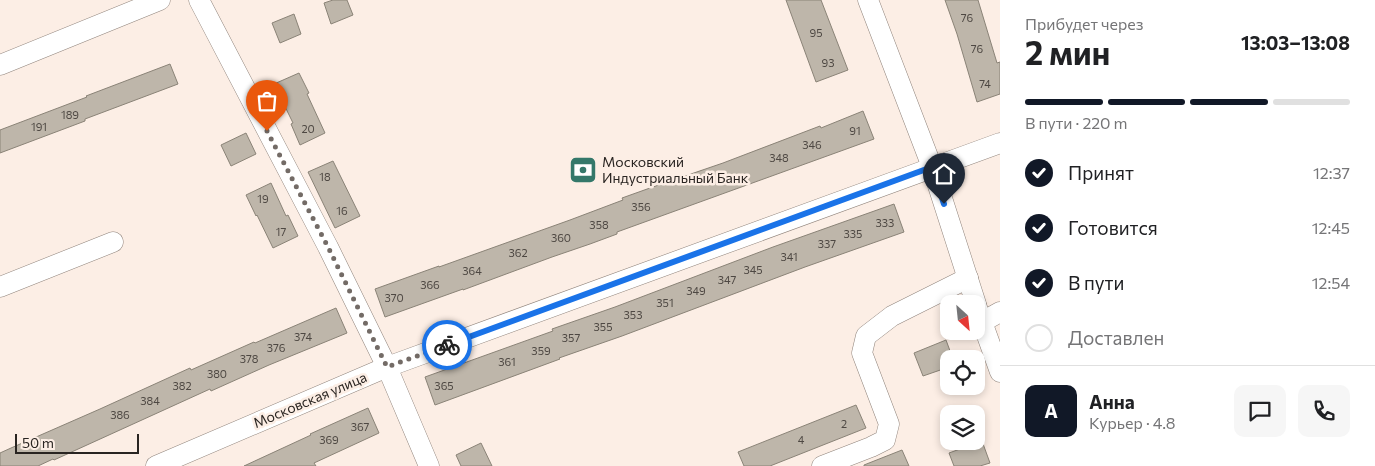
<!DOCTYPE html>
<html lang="ru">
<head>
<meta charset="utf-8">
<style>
	:root { --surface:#fff; --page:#f6f6f6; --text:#202124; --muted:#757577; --line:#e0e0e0; --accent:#111827 }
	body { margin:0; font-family:Commissioner,sans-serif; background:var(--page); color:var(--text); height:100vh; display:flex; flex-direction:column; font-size:19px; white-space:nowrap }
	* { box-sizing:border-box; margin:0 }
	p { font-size:16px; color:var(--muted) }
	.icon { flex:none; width:28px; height:28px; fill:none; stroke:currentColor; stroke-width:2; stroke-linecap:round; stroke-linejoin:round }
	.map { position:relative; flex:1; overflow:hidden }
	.details { display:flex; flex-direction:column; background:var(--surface); width:375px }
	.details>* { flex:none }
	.needle { width:32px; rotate:153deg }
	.controls { position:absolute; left:940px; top:295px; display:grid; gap:10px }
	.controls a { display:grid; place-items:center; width:45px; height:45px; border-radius:10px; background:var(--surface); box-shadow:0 2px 8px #0003; font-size:25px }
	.scale { position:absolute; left:15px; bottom:12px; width:124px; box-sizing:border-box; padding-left:5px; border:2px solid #292421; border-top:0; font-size:14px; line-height:18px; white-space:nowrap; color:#292421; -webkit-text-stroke:4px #fceee5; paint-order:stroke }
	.pin { position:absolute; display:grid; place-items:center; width:42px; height:42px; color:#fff; margin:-51px -21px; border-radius:50% 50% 50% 0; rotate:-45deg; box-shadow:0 0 5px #0007 }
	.pin .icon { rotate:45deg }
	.courier { position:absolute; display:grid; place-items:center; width:50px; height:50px; margin:-25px; border:4px solid #1a73e8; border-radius:50%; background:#fff; color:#222; box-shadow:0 1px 6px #0007 }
	.overview em { font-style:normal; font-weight:700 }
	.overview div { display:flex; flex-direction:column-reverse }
	.overview { display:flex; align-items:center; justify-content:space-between; height:85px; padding:0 25px }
	h1 { font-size:32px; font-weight:700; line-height:38px }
	.bar { display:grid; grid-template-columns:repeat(4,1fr); gap:8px 5px; align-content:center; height:60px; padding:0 25px }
	.bar i { height:6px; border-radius:4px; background:var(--line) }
	.bar .on { background:var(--accent) }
	.bar p { grid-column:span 4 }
	.line { display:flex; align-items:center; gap:12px; padding:0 25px; border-top:1px solid var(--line) }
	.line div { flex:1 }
	.round { display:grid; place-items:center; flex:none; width:52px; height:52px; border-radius:10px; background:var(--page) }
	ol { padding:0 25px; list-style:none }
	li { display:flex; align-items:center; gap:15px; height:55px }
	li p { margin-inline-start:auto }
	li .icon { padding:5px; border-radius:50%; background:var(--accent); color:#fff; stroke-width:4 }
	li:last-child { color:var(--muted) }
	li i { width:28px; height:28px; border:2px solid var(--line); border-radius:50% }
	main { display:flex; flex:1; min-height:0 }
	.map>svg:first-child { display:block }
	.building { fill:#beb6aa; stroke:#8a8377 }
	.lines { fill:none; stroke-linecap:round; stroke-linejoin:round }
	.minor-casing { stroke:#90847c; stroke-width:21 }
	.minor { stroke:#fff; stroke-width:20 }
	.done { stroke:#736b66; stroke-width:5; stroke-dasharray:0 9 }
	.route { stroke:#1a73e8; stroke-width:6 }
	.labels { text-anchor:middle; stroke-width:5; stroke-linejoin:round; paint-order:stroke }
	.number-label { font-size:11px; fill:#4e4843 }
	.poi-label { font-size:14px; fill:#292421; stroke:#fceee5; text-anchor:start }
	.street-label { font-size:14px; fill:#292421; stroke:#fceee5 }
</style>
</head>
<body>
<main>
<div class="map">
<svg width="1000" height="466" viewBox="0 0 1000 466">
	<rect width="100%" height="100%" fill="#fceee5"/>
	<g class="building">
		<path d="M 333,0 L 347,0 L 353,15 L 331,24 L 324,3 Z"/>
		<path d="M 786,0 L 821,0 L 848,70 L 816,82 Z"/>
		<path d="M 945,0 L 978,0 L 997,63 L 1000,62 L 1000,94 L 977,102 L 957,34 Z"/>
		<path d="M 294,14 L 301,34 L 280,43 L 272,23 Z"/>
		<path d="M 170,64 L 178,84 L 85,119 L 85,121 L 0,153 L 0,130 L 87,97 L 86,96 Z"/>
		<path d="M 299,73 L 309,93 L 307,94 L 325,133 L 300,145 L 291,124 L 293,123 L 274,84 Z"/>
		<path d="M 863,111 L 874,139 L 617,232 L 617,234 L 590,244 L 552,257 L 463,290 L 463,289 L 385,317 L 375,289 L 439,266 L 439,267 L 570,220 L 623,200 L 622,198 L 650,188 L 723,163 L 820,126 L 821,128 Z"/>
		<path d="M 246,133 L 256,154 L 231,166 L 221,145 Z"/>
		<path d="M 333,161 L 360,216 L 335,228 L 308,172 Z"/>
		<path d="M 271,183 L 286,216 L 288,215 L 298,236 L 273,248 L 257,215 L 256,216 L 246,195 Z"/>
		<path d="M 894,204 L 904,232 L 805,267 L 622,336 L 559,358 L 560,359 L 435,405 L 425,377 L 553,331 L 552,329 L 615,307 L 773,247 Z"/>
		<path d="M 336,308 L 347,333 L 269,365 L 211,391 L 210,389 L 54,460 L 53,459 L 38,466 L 0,466 L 0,453 L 11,448 L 100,409 L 190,368 L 191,370 L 254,342 L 255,343 Z"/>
		<path d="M 946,340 L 953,359 L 949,359 L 949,367 L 923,376 L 914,353 Z"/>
		<path d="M 856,405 L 866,428 L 770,466 L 744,466 L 738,452 Z"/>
		<path d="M 368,408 L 379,433 L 314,463 L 316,466 L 244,466 L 311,435 L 310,434 Z"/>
		<path d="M 982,441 L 990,463 L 980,466 L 954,466 L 949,453 Z"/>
		<path d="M 481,443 L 492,466 L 461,466 L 456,455 Z"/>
		<path d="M 902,450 L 909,466 L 864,466 L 864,465 Z"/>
	</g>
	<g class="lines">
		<g class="minor-casing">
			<g id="minor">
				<path d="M 199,0 L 328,247 L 387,367 L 429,466"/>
				<path d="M 868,0 L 932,167 L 976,304"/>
				<path d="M 0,65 L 160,0"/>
				<path d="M 0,287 L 113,242"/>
				<path d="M 976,305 L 1000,372"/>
				<path d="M 982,322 L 1000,312"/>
				<path d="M 156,466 L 387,367 L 1000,143"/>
				<path d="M 822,466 L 871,447 L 885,440 L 889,424 L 862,353 L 866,336 L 892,316 L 968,278"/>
			</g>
		</g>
		<use href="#minor" class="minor"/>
	</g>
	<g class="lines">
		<path class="done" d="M 267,131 L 328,247 L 387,367 L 447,345"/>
		<path class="route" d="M 447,345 L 932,167 L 944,204"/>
	</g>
	<defs>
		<g id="bank-square" transform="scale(1.4375)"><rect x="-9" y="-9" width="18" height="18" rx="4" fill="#34786a" stroke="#fceee5"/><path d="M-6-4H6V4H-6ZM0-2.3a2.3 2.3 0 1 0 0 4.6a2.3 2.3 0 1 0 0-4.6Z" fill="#fff"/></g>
	</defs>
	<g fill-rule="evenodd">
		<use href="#bank-square" x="583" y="170"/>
	</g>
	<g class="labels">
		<g class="number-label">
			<text x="967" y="22">76</text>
			<text x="816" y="37">95</text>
			<text x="977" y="53">76</text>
			<text x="828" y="67">93</text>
			<text x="985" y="88">74</text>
			<text x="70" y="119">189</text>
			<text x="39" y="131">191</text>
			<text x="308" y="133">20</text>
			<text x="855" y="135">91</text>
			<text x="812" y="149">346</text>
			<text x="779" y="162">348</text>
			<text x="325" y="181">18</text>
			<text x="263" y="203">19</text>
			<text x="641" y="211">356</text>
			<text x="342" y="215">16</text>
			<text x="885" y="227">333</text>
			<text x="599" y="229">358</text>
			<text x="281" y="236">17</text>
			<text x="853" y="238">335</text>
			<text x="561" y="242">360</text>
			<text x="827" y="248">337</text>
			<text x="518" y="257">362</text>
			<text x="789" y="261">341</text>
			<text x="753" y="274">345</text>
			<text x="472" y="275">364</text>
			<text x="727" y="284">347</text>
			<text x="430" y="289">366</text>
			<text x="696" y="295">349</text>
			<text x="394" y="302">370</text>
			<text x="665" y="307">351</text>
			<text x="633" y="319">353</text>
			<text x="603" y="331">355</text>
			<text x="303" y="341">374</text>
			<text x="571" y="342">357</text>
			<text x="276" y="352">376</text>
			<text x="541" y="355">359</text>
			<text x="249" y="363">378</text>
			<text x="507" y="366">361</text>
			<text x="217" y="378">380</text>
			<text x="182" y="390">382</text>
			<text x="444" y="390">365</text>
			<text x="150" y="405">384</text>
			<text x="120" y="419">386</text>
			<text x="844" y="428">2</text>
			<text x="360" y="431">367</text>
			<text x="329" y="444">369</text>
			<text x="801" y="444">4</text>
		</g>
		<g class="poi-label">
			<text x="602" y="167">Московский<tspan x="602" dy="16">Индустриальный Банк</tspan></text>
		</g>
		<g class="street-label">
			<text transform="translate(310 400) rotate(-23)" y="5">Московская улица</text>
		</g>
	</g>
</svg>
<div class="controls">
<a><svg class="needle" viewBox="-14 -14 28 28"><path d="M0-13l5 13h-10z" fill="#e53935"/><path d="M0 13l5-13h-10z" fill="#757577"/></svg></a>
<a><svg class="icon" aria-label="locate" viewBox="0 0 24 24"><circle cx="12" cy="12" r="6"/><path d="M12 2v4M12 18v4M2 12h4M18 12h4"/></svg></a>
<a><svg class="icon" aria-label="layers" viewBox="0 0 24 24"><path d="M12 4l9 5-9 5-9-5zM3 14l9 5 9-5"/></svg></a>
</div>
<div class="scale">50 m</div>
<div class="pin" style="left:267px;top:131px;background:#ea580c"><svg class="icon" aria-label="bag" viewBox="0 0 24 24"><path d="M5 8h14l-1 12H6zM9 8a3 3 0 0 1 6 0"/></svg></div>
<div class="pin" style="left:944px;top:204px;background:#1f2937"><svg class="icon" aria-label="home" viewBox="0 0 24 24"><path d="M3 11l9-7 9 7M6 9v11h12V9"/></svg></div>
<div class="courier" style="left:447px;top:345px"><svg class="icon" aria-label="bike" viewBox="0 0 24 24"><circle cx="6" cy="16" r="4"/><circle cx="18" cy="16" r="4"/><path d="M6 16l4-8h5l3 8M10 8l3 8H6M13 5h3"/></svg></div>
</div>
<section class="details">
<div class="overview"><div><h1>2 мин</h1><p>Прибудет через</p></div><em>13:03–13:08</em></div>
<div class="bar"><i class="on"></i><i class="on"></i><i class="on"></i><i></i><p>В пути · 220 m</p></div>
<ol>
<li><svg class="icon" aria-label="check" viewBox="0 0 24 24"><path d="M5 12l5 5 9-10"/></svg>Принят<p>12:37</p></li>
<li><svg class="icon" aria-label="check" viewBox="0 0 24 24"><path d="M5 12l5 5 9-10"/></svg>Готовится<p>12:45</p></li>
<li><svg class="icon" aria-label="check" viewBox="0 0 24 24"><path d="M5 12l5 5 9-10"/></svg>В пути<p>12:54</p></li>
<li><i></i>Доставлен</li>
</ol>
<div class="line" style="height:90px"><b class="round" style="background:var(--accent);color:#fff">А</b><div><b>Анна</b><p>Курьер · 4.8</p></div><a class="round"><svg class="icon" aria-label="chat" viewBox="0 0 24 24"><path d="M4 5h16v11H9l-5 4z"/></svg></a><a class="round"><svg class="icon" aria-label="phone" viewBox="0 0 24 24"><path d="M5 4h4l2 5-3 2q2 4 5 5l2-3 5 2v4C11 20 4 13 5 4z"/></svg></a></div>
</section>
</main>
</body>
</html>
